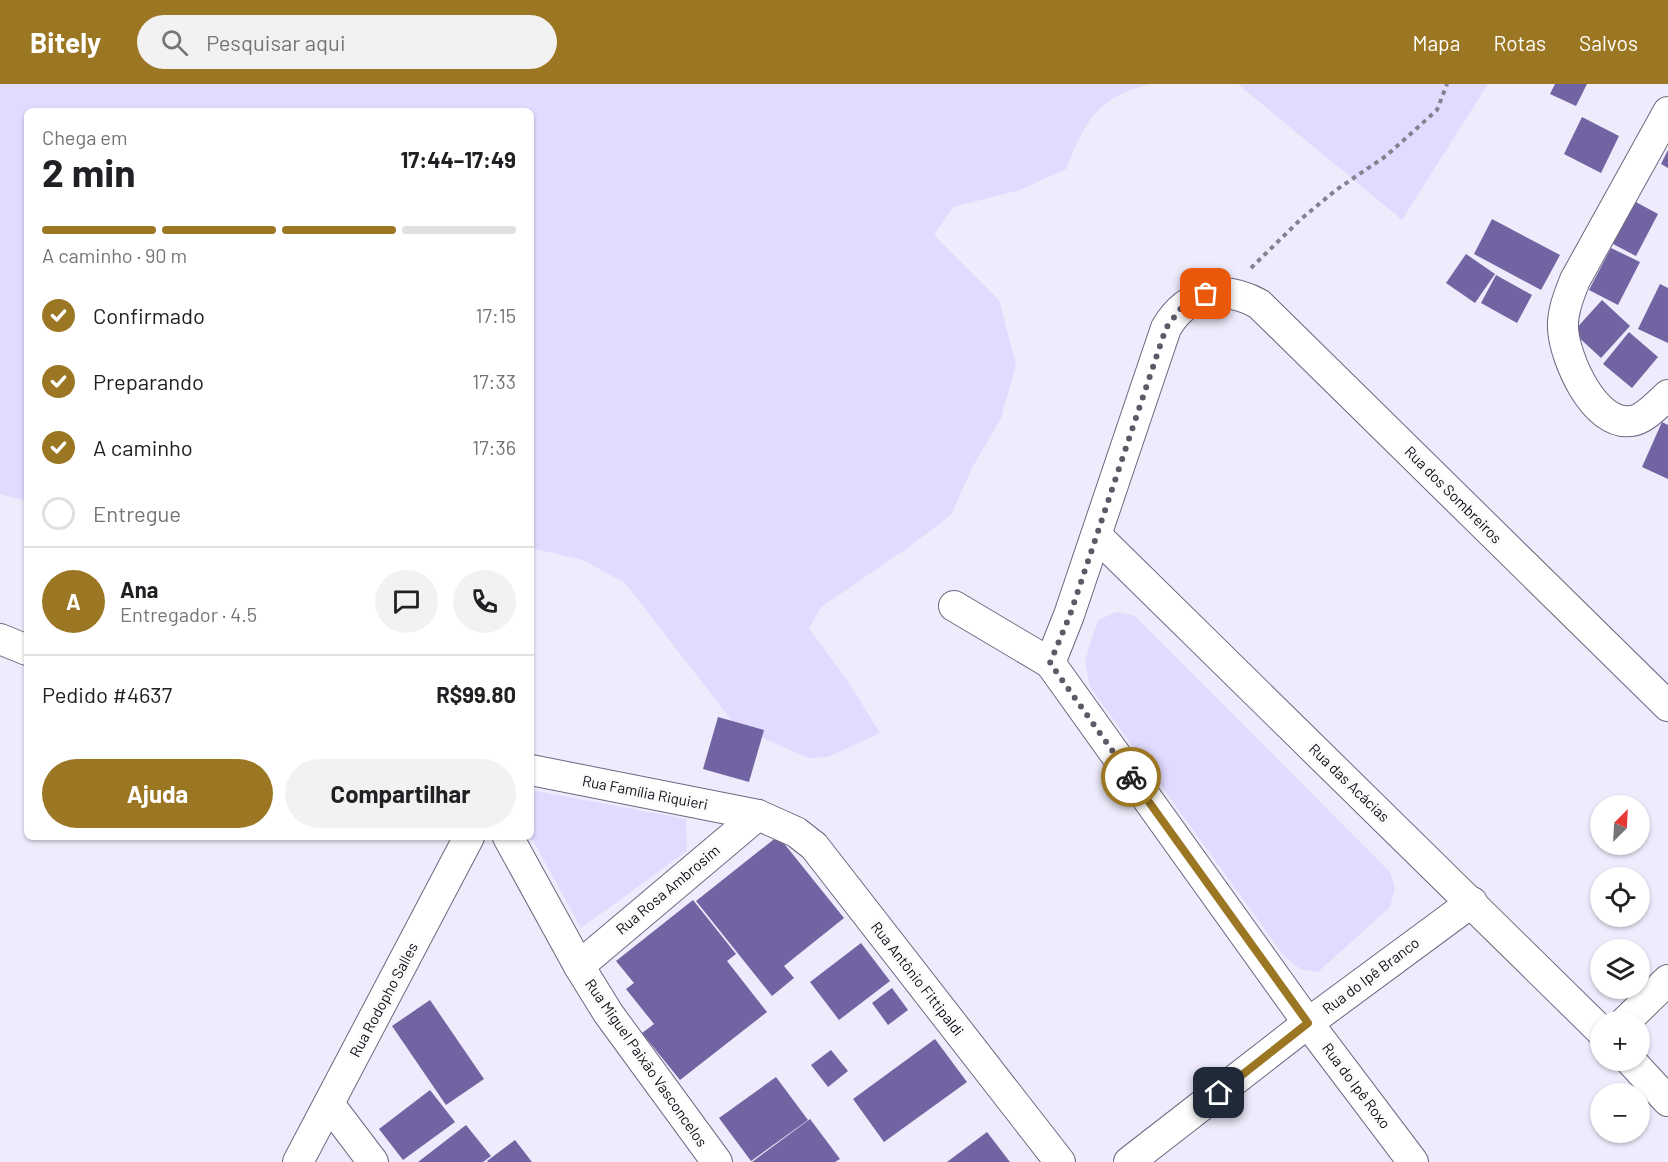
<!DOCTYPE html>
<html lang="pt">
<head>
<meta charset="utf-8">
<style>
	:root { --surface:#fff; --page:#f2f2f2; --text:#202124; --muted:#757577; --line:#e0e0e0; --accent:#9c7723 }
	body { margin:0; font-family:Barlow,sans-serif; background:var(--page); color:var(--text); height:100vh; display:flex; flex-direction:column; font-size:22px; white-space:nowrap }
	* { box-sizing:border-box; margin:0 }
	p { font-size:20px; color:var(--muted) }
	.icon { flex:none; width:33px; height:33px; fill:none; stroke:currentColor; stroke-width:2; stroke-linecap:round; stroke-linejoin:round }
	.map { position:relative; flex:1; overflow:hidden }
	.panel { position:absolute; left:24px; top:24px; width:510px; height:732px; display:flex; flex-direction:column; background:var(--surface); border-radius:9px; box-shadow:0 2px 4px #0004 }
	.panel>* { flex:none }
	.needle { width:39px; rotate:24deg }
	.tools { position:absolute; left:1590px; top:711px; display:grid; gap:12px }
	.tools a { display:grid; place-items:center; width:60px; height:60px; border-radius:50%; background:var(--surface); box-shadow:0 2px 4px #0004; font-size:30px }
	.pin { position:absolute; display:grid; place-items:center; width:51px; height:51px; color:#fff; margin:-26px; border-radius:12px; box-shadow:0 3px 9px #0006 }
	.courier { position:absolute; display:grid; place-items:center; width:60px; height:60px; margin:-30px; border:4px solid #9c7723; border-radius:50%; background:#fff; color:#222; box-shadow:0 2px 8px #0007 }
	.headline em { font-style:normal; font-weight:700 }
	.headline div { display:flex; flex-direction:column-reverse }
	.headline { display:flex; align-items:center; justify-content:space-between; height:102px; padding:0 18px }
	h1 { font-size:39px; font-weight:700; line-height:45px }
	.bar { display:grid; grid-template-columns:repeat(4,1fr); gap:9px 6px; align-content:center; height:72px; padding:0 18px }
	.bar i { height:8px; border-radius:4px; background:var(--line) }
	.bar .current { background:var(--accent) }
	.bar p { grid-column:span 4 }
	.line { display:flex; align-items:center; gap:15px; padding:0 18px; border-top:2px solid var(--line) }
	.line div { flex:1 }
	.round { display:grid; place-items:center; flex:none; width:63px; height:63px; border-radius:32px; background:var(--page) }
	ol { padding:0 18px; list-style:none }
	li { display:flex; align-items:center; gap:18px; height:66px }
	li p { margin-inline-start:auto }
	li .icon { padding:6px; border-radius:50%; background:var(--accent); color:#fff; stroke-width:4 }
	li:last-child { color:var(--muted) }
	li i { width:33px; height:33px; border:3px solid var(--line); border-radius:50% }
	.cta { display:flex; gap:12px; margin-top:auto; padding:12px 18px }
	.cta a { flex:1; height:69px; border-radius:36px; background:var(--accent); color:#fff; font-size:24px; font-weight:700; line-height:69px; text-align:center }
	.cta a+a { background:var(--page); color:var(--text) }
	header { display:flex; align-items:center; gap:36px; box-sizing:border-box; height:84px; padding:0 30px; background:var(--accent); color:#fff }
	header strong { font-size:28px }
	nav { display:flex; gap:33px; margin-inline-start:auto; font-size:21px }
	.search { width:420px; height:54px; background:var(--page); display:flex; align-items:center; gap:15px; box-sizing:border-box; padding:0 21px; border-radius:33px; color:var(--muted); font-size:22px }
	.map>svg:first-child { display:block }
	.green { fill:#e1dbff }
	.building { fill:#7264a2 }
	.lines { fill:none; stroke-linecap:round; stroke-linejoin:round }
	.street-casing { stroke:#6d6881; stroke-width:32 }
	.path { stroke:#858290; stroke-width:4; stroke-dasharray:4.5 4.5; stroke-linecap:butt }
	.street { stroke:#fff; stroke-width:30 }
	.done { stroke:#5c5a66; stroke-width:6; stroke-dasharray:0 10.8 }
	.route { stroke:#9c7723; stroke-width:8 }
	.labels { text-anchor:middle; stroke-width:6; stroke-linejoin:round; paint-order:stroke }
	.street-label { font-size:15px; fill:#0e0c15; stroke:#fbfbfb }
</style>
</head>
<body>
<header>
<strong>Bitely</strong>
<div class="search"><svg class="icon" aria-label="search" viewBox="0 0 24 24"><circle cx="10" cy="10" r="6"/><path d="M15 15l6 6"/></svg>Pesquisar aqui</div>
<nav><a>Mapa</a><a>Rotas</a><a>Salvos</a></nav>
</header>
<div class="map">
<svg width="1668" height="1078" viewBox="0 0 1668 1078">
	<rect width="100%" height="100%" fill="#eeebfc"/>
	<g class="green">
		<path d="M 0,0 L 1150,0 C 1097,13 1085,37 1066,85 L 1020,106 L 953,123 L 934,151 L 999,216 L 1016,281 L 1001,334 L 972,384 L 951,431 L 906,465 L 821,523 L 809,544 L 849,599 L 880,649 L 828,673 L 808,674 L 736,642 L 625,499 L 583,476 L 531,464 L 531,27 L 27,27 L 27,417 L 0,410 Z"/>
		<path d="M 1238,0 L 1488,0 L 1402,136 Z"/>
		<path d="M 1117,528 L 1135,532 L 1390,788 L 1395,804 L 1390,823 L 1318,888 L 1300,885 L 1284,872 L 1090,603 L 1085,577 L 1098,536 Z"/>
		<path d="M 531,706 L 686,735 L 687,767 L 581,844 L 531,753 Z"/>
	</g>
	<g class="building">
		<path d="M 1555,0 L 1587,0 L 1576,22 L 1550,10 Z"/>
		<path d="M 1582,33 L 1619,52 L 1601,89 L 1564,70 Z"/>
		<path d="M 1668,66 L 1668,84 L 1661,80 Z"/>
		<path d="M 1634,117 L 1658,130 L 1636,172 L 1613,160 Z"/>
		<path d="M 1492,135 L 1560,171 L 1541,206 L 1474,170 Z"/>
		<path d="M 1611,164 L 1640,178 L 1618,221 L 1589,206 Z"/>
		<path d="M 1466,170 L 1495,190 L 1475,219 L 1446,199 Z"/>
		<path d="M 1496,191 L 1532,211 L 1517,239 L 1481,219 Z"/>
		<path d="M 1660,200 L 1668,204 L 1668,259 L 1638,245 Z"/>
		<path d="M 1602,216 L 1630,242 L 1601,274 L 1573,248 Z"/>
		<path d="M 1629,248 L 1658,273 L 1632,304 L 1603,280 Z"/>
		<path d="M 1662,338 L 1668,341 L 1668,395 L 1642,383 Z"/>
		<path d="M 718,633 L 764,646 L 749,698 L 703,685 Z"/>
		<path d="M 778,752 L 844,834 L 784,882 L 794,894 L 772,912 L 696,817 Z"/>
		<path d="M 693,816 L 736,870 L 727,877 L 767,928 L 680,996 L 642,949 L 654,940 L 626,905 L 634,899 L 616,877 Z"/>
		<path d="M 861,859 L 890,897 L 839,936 L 810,898 Z"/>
		<path d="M 892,904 L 908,926 L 888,941 L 872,919 Z"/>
		<path d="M 430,916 L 484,995 L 446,1021 L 392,942 Z"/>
		<path d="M 935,955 L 967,998 L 884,1058 L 853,1015 Z"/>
		<path d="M 831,966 L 848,987 L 828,1003 L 811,981 Z"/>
		<path d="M 776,993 L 808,1036 L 751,1077 L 719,1034 Z"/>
		<path d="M 430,1006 L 455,1038 L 403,1076 L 379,1045 Z"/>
		<path d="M 810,1035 L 840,1075 L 835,1078 L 752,1078 Z"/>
		<path d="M 466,1041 L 491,1072 L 483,1078 L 418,1078 Z"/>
		<path d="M 987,1048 L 1010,1078 L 947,1078 Z"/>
		<path d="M 515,1056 L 532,1078 L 488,1078 L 487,1077 Z"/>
	</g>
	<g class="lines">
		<g class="street-casing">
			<g id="street">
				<path d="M 1668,28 L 1575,196 C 1569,211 1562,228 1563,245 C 1565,275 1594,342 1631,337 C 1644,336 1659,319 1668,311"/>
				<path d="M 1097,452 L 1600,946"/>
				<path d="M 954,522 L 1050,579"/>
				<path d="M 0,555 L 27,566"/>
				<path d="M 531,686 L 758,731 L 796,748 L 814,762 L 1060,1078"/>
				<path d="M 508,753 L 579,882 L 608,929 L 717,1078"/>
				<path d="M 579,882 L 758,731"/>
				<path d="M 1625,938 L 1668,896"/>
				<path d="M 1630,976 L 1668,1017"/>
				<path d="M 329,1020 L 373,1078"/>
				<path d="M 298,1078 L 469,753"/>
				<path d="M 1129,1078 L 1308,939 L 1472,818"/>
				<path d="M 1413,1078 L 1308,939 L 1050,579 L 1069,531 L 1166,244 C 1187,208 1224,200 1259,220 L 1668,622"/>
			</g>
		</g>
		<path class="path" d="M 1251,184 L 1301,135 L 1336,106 L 1386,72 L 1437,26 L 1447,0"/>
		<use href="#street" class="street"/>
	</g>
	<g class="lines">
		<path class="done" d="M 1131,693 L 1050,579 L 1070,531 L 1166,244 L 1182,223 L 1206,210"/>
		<path class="route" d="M 1131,693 L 1308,939 L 1219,1009"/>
	</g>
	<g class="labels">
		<g class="street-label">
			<text transform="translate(1453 411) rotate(45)" y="5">Rua dos Sombreiros</text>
			<text transform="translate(1349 699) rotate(44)" y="5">Rua das Acácias</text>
			<text transform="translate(645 709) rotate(11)" y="5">Rua Família Riquieri</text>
			<text transform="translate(668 806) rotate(-40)" y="5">Rua Rosa Ambrosim</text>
			<text transform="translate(1371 892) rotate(-37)" y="5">Rua do Ipê Branco</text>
			<text transform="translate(917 895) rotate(52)" y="5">Rua Antônio Fittipaldi</text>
			<text transform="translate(384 916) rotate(-62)" y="5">Rua Rodopho Salles</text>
			<text transform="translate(646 979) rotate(55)" y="5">Rua Miguel Paixão Vasconcelos</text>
			<text transform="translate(1356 1002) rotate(53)" y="5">Rua do Ipê Roxo</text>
		</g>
	</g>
</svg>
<div class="tools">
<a><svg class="needle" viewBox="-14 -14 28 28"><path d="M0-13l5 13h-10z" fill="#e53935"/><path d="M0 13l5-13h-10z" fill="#757577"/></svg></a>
<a><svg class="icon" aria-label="locate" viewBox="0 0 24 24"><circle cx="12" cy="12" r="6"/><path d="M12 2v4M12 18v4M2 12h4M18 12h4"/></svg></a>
<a><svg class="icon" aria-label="layers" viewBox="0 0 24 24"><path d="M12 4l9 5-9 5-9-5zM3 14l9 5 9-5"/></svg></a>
<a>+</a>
<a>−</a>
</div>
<div class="pin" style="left:1206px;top:210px;background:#ea580c"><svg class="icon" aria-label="bag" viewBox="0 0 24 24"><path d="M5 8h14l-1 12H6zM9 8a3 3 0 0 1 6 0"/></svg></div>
<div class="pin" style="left:1219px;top:1009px;background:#1f2937"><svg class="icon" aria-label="home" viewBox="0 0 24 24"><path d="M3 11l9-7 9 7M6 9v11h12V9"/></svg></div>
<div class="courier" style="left:1131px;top:693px"><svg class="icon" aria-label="bike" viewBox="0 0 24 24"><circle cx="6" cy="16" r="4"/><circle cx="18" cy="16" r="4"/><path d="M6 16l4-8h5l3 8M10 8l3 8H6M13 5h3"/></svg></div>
<section class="panel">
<div class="headline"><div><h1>2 min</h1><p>Chega em</p></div><em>17:44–17:49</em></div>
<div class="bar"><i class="current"></i><i class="current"></i><i class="current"></i><i></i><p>A caminho · 90 m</p></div>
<ol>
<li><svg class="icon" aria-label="check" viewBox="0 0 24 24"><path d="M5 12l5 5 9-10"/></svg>Confirmado<p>17:15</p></li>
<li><svg class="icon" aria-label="check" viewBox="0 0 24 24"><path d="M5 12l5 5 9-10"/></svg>Preparando<p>17:33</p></li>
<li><svg class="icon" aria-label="check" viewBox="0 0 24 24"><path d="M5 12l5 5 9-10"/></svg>A caminho<p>17:36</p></li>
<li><i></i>Entregue</li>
</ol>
<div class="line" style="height:108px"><b class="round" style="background:var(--accent);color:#fff">A</b><div><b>Ana</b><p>Entregador · 4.5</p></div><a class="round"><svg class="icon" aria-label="chat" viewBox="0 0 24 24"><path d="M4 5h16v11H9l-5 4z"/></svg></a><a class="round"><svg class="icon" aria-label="phone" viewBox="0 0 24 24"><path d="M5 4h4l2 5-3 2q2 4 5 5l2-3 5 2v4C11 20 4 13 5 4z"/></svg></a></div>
<div class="line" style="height:78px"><div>Pedido #4637</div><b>R$99.80</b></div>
<div class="cta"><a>Ajuda</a><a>Compartilhar</a></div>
</section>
</div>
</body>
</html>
